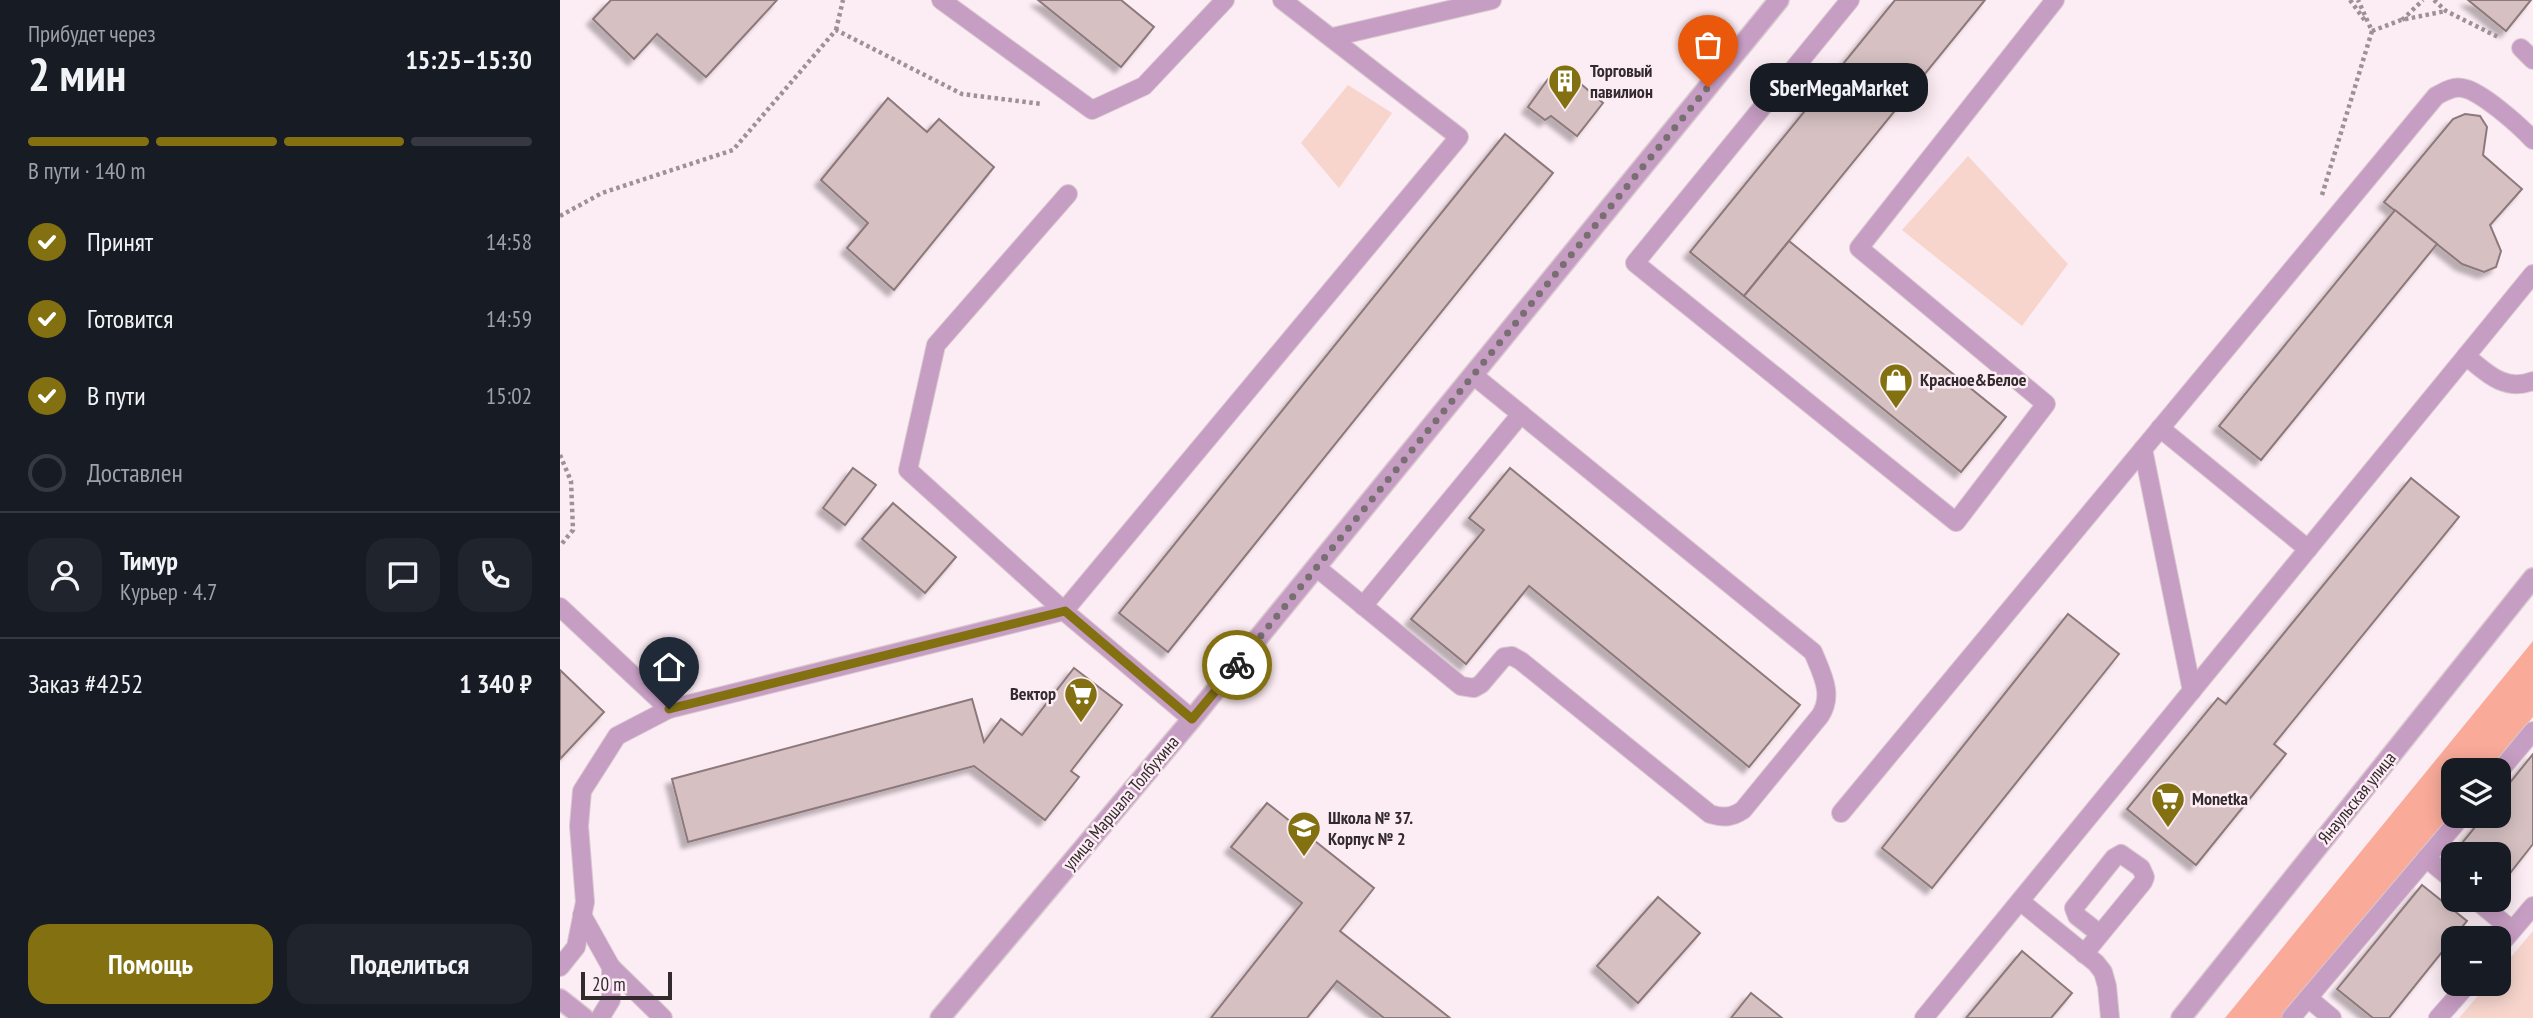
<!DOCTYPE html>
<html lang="ru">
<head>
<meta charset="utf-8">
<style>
	:root { --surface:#171b24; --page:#20242c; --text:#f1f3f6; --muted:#9ea1a6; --line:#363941; --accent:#837111 }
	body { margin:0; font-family:"PT Sans Narrow",sans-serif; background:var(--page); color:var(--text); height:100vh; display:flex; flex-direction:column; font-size:26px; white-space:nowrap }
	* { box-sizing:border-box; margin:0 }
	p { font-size:23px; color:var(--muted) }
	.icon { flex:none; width:38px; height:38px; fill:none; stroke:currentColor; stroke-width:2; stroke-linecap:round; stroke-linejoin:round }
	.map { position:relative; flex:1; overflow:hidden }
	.side { display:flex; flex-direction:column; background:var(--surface); width:560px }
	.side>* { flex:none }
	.tools { position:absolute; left:1881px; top:758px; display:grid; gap:14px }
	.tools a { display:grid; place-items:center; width:70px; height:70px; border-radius:14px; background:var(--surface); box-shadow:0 4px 18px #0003; font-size:35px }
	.scale { position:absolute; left:21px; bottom:18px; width:91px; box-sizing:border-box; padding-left:7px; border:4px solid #322a2d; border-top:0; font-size:19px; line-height:24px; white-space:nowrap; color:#322a2d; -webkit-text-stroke:5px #fcecf3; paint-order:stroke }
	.pin { position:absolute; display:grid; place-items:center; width:60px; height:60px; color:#fff; margin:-72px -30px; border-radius:50% 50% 50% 0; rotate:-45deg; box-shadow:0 0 7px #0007 }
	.pin .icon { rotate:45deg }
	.courier { position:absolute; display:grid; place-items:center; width:70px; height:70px; margin:-35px; border:5px solid #837111; border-radius:50%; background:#fff; color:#222; box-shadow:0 2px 9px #0007 }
	.bubble { position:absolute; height:49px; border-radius:21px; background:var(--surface); box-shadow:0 4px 18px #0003; font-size:23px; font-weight:700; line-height:49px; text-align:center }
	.summary em { font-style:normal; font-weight:700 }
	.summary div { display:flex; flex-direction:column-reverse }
	.summary { display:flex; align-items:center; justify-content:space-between; height:119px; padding:0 28px }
	h1 { font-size:46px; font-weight:700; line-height:52px }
	.bar { display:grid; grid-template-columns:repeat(4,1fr); gap:10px 7px; align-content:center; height:84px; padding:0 28px }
	.bar i { height:9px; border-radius:5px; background:var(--line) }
	.bar .on { background:var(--accent) }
	.bar p { grid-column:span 4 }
	.line { display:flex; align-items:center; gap:18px; padding:0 28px; border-top:2px solid var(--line) }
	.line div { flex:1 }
	.round { display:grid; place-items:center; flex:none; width:74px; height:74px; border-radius:21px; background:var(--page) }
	ol { padding:0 28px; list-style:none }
	li { display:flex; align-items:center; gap:21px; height:77px }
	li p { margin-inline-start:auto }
	li .icon { padding:7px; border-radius:50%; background:var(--accent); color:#fff; stroke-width:4 }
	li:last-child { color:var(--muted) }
	li i { width:38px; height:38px; border:4px solid var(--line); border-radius:50% }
	.button { display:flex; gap:14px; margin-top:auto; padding:14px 28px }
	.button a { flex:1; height:80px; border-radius:21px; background:var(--accent); color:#fff; font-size:28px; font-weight:700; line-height:80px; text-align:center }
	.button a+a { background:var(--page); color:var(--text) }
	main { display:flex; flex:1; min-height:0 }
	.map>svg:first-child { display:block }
	.green { fill:#f7d5cd }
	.forest { fill:#f9aa99 }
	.building { fill:#d6c0c2; stroke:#8d797b; stroke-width:2; filter:url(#shadow) }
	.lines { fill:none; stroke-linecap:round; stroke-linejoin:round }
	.service-casing { stroke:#d8c9cf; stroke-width:20 }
	.minor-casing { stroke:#d8c9cf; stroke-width:22 }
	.path { stroke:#9d9196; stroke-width:4.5; stroke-dasharray:3.5 3.5; stroke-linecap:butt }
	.service { stroke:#c69dc3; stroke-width:18 }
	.minor { stroke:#c69dc3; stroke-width:19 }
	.done { stroke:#796e72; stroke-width:7; stroke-dasharray:0 12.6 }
	.route { stroke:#837111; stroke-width:9 }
	.labels { text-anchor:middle; stroke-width:5; stroke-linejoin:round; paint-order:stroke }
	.poi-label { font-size:18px; font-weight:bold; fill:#322a2d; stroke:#fcecf3; text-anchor:start }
	.street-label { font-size:18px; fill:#322a2d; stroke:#fcecf3 }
</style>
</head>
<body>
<main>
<section class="side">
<div class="summary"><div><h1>2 мин</h1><p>Прибудет через</p></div><em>15:25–15:30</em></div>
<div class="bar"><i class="on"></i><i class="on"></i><i class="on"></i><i></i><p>В пути · 140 m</p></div>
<ol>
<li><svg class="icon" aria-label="check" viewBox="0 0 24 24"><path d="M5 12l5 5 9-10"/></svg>Принят<p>14:58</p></li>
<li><svg class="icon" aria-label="check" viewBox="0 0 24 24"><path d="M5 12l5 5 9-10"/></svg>Готовится<p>14:59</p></li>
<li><svg class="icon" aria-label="check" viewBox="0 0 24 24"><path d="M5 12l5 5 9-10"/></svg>В пути<p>15:02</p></li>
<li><i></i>Доставлен</li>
</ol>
<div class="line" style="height:126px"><a class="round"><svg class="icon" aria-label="person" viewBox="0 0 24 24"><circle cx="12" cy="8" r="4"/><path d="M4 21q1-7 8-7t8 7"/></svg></a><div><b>Тимур</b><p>Курьер · 4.7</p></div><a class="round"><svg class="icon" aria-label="chat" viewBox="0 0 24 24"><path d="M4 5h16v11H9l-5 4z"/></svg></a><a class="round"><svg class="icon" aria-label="phone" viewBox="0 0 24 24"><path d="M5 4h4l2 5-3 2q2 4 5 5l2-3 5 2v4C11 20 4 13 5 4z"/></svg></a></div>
<div class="line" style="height:91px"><div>Заказ #4252</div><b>1 340 ₽</b></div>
<div class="button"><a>Помощь</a><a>Поделиться</a></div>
</section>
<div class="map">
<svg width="1973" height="1018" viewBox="0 0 1973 1018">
	<defs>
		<filter id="shadow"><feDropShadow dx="-6" dy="6" stdDeviation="2" flood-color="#0004"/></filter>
	</defs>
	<rect width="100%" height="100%" fill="#fcecf3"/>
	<g class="green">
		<path d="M 788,85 L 832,113 L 779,188 L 741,143 Z"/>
		<path d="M 1408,156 L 1508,264 L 1462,326 L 1342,230 Z"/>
		<path d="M 1973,931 L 1973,1018 L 1899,1018 L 1928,984 L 1939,984 L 1939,971 Z"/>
	</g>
	<path class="forest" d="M 1973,641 L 1973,717 L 1929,770 L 1894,770 L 1893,812 L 1723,1018 L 1665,1018 Z"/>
	<g class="building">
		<path d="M 51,0 L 217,0 L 146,77 L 97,34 L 74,59 L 33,19 Z"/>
		<path d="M 478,0 L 561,0 L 594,27 L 561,67 Z"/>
		<path d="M 1335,0 L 1425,0 L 1184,296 L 1130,252 Z"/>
		<path d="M 1908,0 L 1971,0 L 1946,31 Z"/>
		<path d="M 1014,78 L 1043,103 L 1017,136 L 991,116 L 985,120 L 968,107 L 988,79 Z"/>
		<path d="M 328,98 L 367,132 L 379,119 L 434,167 L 334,290 L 287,248 L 308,223 L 261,180 Z"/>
		<path d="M 1905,114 L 1920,116 L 1927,127 L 1923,155 L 1962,189 L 1930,225 L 1941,251 L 1936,267 L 1924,272 L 1902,264 L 1824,202 L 1893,119 Z"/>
		<path d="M 945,134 L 993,173 L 608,652 L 559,613 Z"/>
		<path d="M 1835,210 L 1877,244 L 1701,460 L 1659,426 Z"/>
		<path d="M 1229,241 L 1446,417 L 1401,472 L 1184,296 Z"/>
		<path d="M 293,468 L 316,485 L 285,525 L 263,508 Z"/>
		<path d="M 950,468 L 1240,705 L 1189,767 L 969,586 L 906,664 L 851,619 L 924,530 L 909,518 Z"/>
		<path d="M 1851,478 L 1899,517 L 1714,744 L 1726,754 L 1636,865 L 1567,809 L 1658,698 L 1666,704 Z"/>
		<path d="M 333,503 L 396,557 L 365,593 L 302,539 Z"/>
		<path d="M 1508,614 L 1559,654 L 1372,888 L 1322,848 Z"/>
		<path d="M 514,668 L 562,705 L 511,771 L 519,777 L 485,820 L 414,766 L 128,842 L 112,779 L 412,699 L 424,742 L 441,719 L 462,735 Z"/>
		<path d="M 0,670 L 44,712 L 0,759 Z"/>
		<path d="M 1973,754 L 1973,844 L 1939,887 L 1939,854 L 1893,854 L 1924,816 L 1939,816 L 1939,796 Z"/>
		<path d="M 707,803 L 814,888 L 780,931 L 890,1018 L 824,1018 L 777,981 L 747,1018 L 651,1018 L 742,903 L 671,847 Z"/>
		<path d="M 1862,885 L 1907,921 L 1829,1018 L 1813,1018 L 1777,989 Z"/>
		<path d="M 1098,897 L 1140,933 L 1078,1003 L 1037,966 Z"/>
		<path d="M 1462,951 L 1512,993 L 1491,1018 L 1406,1018 Z"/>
		<path d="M 1191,993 L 1222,1018 L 1171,1018 Z"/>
	</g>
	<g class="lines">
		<g class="service-casing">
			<g id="service">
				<path d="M 381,0 L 532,110 L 584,86 L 665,0"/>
				<path d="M 1290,0 L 1075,263 L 1396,522 L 1486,404 L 1299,248 L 1495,0"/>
				<path d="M 773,37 L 932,0"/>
				<path d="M 1961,48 L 1973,60"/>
				<path d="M 1906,356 L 1973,274"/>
				<path d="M 1600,428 L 1748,549"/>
				<path d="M 1583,449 L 1632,691"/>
				<path d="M 756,567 L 901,686 L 914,688 L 921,684 L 944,657 L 952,656 L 961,661 L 1150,814 C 1163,818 1171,818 1183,810 L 1260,716 C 1274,695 1262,674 1253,652 L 913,375"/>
				<path d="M 803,606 L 961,414"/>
				<path d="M 0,607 L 109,709 L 504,611"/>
				<path d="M 504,611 L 348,470 L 376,345 L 508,194"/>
				<path d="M 632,719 L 504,611 L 899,137 L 722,0"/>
				<path d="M 1939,772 L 1973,731"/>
				<path d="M 1281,813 L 1876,96 C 1884,92 1892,86 1902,88 C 1920,90 1960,126 1973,140"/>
				<path d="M 1866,858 L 1894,881"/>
				<path d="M 1916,900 L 1952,930"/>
				<path d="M 1460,901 L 1536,963 L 1543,972 L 1547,986 L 1550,1018"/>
				<path d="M 22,915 L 51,967 L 51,1000 L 40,1018"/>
				<path d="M 1939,946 L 1973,906"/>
				<path d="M 1524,954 L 1583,882 L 1585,877 L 1581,868 L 1561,854 L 1554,858 L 1514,908 L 1517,916 L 1540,934"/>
				<path d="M 0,967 L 16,947 L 25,902 L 19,826 L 22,791 L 57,736 L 109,709"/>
				<path d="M 51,967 L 103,1018"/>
				<path d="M 1748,998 L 1772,1018"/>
				<path d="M 1364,1018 L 1906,356 C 1927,373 1944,392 1973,381"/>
				<path d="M 1731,1018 L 1902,816"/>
				<path d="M 1878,1018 L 1908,984"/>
			</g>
		</g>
		<g class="minor-casing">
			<g id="minor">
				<path d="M 0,999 L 24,1018"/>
				<path d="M 380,1018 L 632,719 L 1219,0"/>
				<path d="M 1621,1018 L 1973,578"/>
			</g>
		</g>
		<g class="path">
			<path d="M 1790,0 L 1806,22"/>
			<path d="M 1874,0 L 1886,11 L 1940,38"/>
			<path d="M 1842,20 L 1863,0"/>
			<path d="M 276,30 L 283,0"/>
			<path d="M 1812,31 L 1841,20 L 1886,11"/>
			<path d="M 1762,195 L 1812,31 L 1798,0"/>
			<path d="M 0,216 L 42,193 L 173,150 L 276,30 L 402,94 L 482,104"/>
			<path d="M 0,455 L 11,481 L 13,530 L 0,546"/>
		</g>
		<use href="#service" class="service"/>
		<use href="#minor" class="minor"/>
	</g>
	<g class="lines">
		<path class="done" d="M 677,665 L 1148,87"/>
		<path class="route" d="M 109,709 L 505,611 L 632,719 L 677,665"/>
	</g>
	<defs>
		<g id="building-pin" transform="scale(1.75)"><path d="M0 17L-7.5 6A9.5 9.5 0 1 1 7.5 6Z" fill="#837111" stroke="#fcecf3"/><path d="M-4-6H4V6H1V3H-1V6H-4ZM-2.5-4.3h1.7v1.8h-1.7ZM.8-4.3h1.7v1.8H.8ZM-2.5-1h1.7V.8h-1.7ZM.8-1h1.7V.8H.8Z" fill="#fff"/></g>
		<g id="shop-pin" transform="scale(1.75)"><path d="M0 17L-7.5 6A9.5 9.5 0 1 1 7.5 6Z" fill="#837111" stroke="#fcecf3"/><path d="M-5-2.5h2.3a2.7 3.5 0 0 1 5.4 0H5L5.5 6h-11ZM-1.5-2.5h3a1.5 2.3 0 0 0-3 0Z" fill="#fff"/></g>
		<g id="supermarket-pin" transform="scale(1.75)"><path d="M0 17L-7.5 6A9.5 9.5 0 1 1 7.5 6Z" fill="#837111" stroke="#fcecf3"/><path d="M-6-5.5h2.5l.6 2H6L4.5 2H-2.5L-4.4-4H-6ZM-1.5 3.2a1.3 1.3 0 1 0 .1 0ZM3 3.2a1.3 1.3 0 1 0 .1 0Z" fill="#fff"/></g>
		<g id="school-pin" transform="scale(1.75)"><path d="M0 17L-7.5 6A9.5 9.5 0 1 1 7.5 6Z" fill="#837111" stroke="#fcecf3"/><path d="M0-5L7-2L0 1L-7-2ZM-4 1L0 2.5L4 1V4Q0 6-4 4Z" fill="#fff"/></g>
	</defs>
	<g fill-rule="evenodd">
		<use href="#building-pin" x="1005" y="81"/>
		<use href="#shop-pin" x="1336" y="380"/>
		<use href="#supermarket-pin" x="521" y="694"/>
		<use href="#supermarket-pin" x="1608" y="799"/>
		<use href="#school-pin" x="744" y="828"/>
	</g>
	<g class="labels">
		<g class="poi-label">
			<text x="1030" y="77">Торговый<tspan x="1030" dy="21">павилион</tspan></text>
			<text x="1360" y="386">Красное&amp;Белое</text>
			<text x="496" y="700" text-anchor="end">Вектор</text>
			<text x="1632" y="805">Monetka</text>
			<text x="768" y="824">Школа № 37.<tspan x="768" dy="21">Корпус № 2</tspan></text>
		</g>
		<g class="street-label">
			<text transform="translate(1797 798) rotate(-51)" y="6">Янаульская улица</text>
			<text transform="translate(561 803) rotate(-50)" y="6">улица Маршала Толбухина</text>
		</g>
	</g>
</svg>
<div class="tools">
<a><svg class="icon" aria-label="layers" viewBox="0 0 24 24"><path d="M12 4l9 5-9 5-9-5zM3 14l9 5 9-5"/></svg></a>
<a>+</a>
<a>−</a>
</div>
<div class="scale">20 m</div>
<div class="pin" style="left:1148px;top:87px;background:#ea580c"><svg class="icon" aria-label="bag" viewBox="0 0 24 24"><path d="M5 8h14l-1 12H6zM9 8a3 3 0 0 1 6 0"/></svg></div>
<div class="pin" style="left:109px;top:709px;background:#1f2937"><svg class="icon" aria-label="home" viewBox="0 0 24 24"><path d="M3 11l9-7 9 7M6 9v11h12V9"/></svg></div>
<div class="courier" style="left:677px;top:665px"><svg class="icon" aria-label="bike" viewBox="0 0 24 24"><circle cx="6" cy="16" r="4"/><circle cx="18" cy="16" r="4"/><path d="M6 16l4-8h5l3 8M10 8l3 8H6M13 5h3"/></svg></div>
<div class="bubble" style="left:1190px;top:63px;width:178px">SberMegaMarket</div>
</div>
</main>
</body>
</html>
